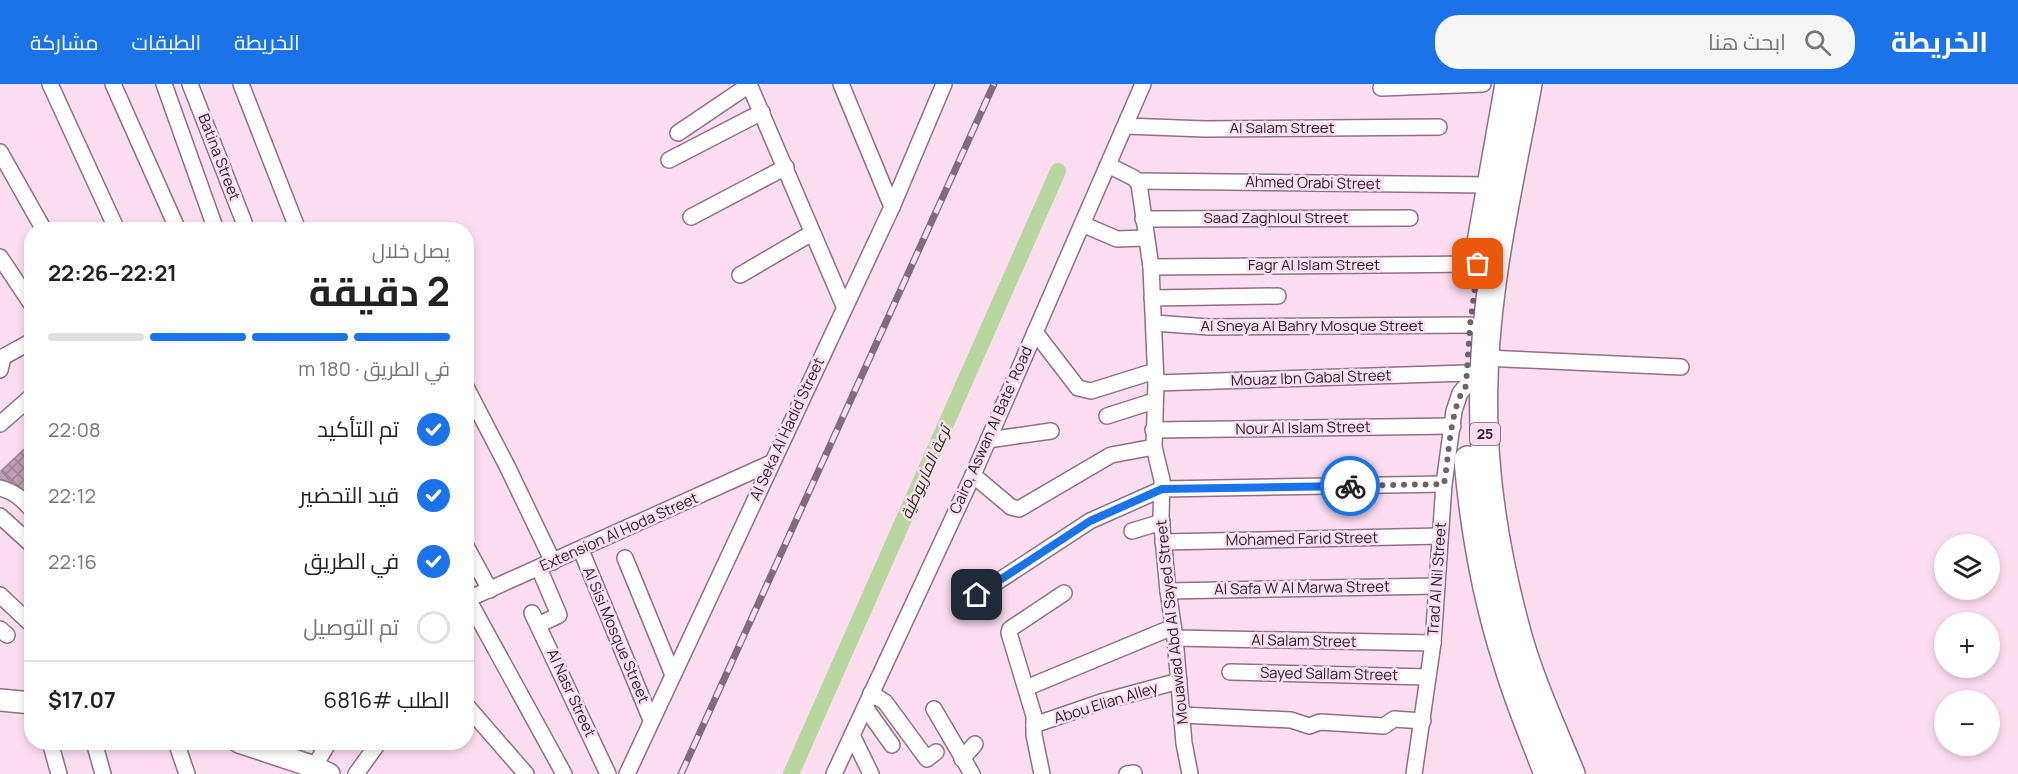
<!DOCTYPE html>
<html lang="ar">
<head>
<meta charset="utf-8">
<style>
	:root { --surface:#fff; --page:#f6f6f6; --text:#222; --muted:#767676; --line:#e0e0e0; --accent:#1a73e8 }
	body { margin:0; font-family:Manrope,Cairo,sans-serif; background:var(--page); color:var(--text); direction:rtl; height:100vh; display:flex; flex-direction:column; font-size:22px; white-space:nowrap }
	* { box-sizing:border-box; margin:0 }
	p { font-size:20px; color:var(--muted) }
	.icon { flex:none; width:33px; height:33px; fill:none; stroke:currentColor; stroke-width:2; stroke-linecap:round; stroke-linejoin:round }
	.map { position:relative; flex:1; overflow:hidden; direction:ltr }
	.drawer { position:absolute; left:24px; top:138px; width:450px; height:528px; display:flex; flex-direction:column; background:var(--surface); border-radius:24px; box-shadow:0 3px 9px #0003; direction:rtl }
	.drawer>* { flex:none }
	.fabs { position:absolute; left:1934px; top:450px; display:grid; gap:12px }
	.fabs a { display:grid; place-items:center; width:66px; height:66px; border-radius:50%; background:var(--surface); box-shadow:0 3px 9px #0003; font-size:30px }
	.pin { position:absolute; display:grid; place-items:center; width:51px; height:51px; color:#fff; margin:-26px; border-radius:12px; box-shadow:0 3px 9px #0006 }
	.courier { position:absolute; display:grid; place-items:center; width:60px; height:60px; margin:-30px; border:4px solid #1a73e8; border-radius:50%; background:#fff; color:#222; box-shadow:0 2px 8px #0007 }
	.head em { font-style:normal; font-weight:700 }
	.head div { display:flex; flex-direction:column-reverse }
	.head { display:flex; align-items:center; justify-content:space-between; height:102px; padding:0 24px }
	h1 { font-size:39px; font-weight:700; line-height:45px }
	.bar { display:grid; grid-template-columns:repeat(4,1fr); gap:9px 6px; align-content:center; height:72px; padding:0 24px }
	.bar i { height:8px; border-radius:4px; background:var(--line) }
	.bar .active { background:var(--accent) }
	.bar p { grid-column:span 4 }
	.line { display:flex; align-items:center; gap:15px; padding:0 24px; border-top:2px solid var(--line) }
	.line div { flex:1 }
	ol { padding:0 24px; list-style:none }
	li { display:flex; align-items:center; gap:18px; height:66px }
	li p { margin-inline-start:auto }
	li .icon { padding:6px; border-radius:50%; background:var(--accent); color:#fff; stroke-width:4 }
	li:last-child { color:var(--muted) }
	li i { width:33px; height:33px; border:3px solid var(--line); border-radius:50% }
	header { display:flex; align-items:center; gap:36px; box-sizing:border-box; height:84px; padding:0 30px; background:var(--accent); color:#fff }
	header strong { font-size:28px }
	nav { display:flex; gap:33px; margin-inline-start:auto; font-size:21px }
	.search { width:420px; height:54px; background:var(--page); display:flex; align-items:center; gap:15px; box-sizing:border-box; padding:0 21px; border-radius:24px; color:var(--muted); font-size:22px }
	.map>svg:first-child { display:block }
	.lines { fill:none; stroke-linecap:round; stroke-linejoin:round }
	.canal { stroke:#b7d79f; stroke-width:16 }
	.building { fill:url(#building-cross-hatch); stroke:#a28195; stroke-width:1.5; filter:url(#shadow) }
	.street-casing { stroke:#907084; stroke-width:18 }
	.secondary-casing { stroke:#907084; stroke-width:24 }
	.highway-casing { stroke:#907084; stroke-width:30 }
	.street { stroke:#fff; stroke-width:15 }
	.secondary { stroke:#fff; stroke-width:21 }
	.highway { stroke:#fff; stroke-width:27 }
	.rail-casing { stroke:#816d79; stroke-width:7 }
	.rail { stroke:#fcdef0; stroke-width:4.5; stroke-dasharray:14; stroke-linecap:butt }
	.done { stroke:#725f6b; stroke-width:6; stroke-dasharray:0 10.8 }
	.route { stroke:#1a73e8; stroke-width:8 }
	.labels { text-anchor:middle; stroke-width:5; stroke-linejoin:round; paint-order:stroke }
	.shield { fill:#fcdef0; stroke:#685660; stroke-width:1.5 }
	.shield-label { font-size:14px; font-weight:bold; fill:#281b23 }
	.street-label { font-size:15px; fill:#281b23; stroke:#fcdef0 }
	.water-label { font-size:16px; font-style:italic; fill:#1b3007; stroke:#fcdef0 }
</style>
</head>
<body>
<header>
<strong>الخريطة</strong>
<div class="search"><svg class="icon" aria-label="search" viewBox="0 0 24 24"><circle cx="10" cy="10" r="6"/><path d="M15 15l6 6"/></svg>ابحث هنا</div>
<nav><a>الخريطة</a><a>الطبقات</a><a>مشاركة</a></nav>
</header>
<div class="map">
<svg width="2018" height="690" viewBox="0 0 2018 690">
	<defs>
		<pattern id="building-cross-hatch" width="8" height="8" patternUnits="userSpaceOnUse" patternTransform="scale(1.5)"><rect width="8" height="8" fill="#c09eb3"/><path d="M0 0l8 8M0 8l8-8" fill="none" stroke="#9c8091"/></pattern>
		<filter id="shadow"><feDropShadow dx="-4.5" dy="4.5" stdDeviation="0" flood-color="#0004"/></filter>
	</defs>
	<rect width="100%" height="100%" fill="#fcdef0"/>
	<g class="lines">
		<path class="canal" d="M 791,690 L 1058,87"/>
	</g>
	<path class="building" d="M 32,358 L 32,421 L 1,387 Z"/>
	<g class="lines">
		<g class="street-casing">
			<g id="street">
				<path d="M 50,0 L 117,146"/>
				<path d="M 113,0 L 178,146"/>
				<path d="M 164,0 L 216,146"/>
				<path d="M 190,0 L 247,146"/>
				<path d="M 241,0 L 298,146"/>
				<path d="M 749,0 L 844,222"/>
				<path d="M 841,0 L 892,123"/>
				<path d="M 1381,4 L 1483,0"/>
				<path d="M 1125,42 L 1205,45 L 1439,43"/>
				<path d="M 678,49 L 749,1"/>
				<path d="M 0,68 L 44,146"/>
				<path d="M 669,76 L 762,28"/>
				<path d="M 1108,81 L 1134,94 L 1139,100 L 1151,183 L 1156,299 L 1154,363 L 1162,396 L 1161,432 L 1168,507 L 1175,554 L 1184,659 L 1190,690"/>
				<path d="M 1137,97 L 1490,101"/>
				<path d="M 691,133 L 786,83"/>
				<path d="M 1143,135 L 1410,134"/>
				<path d="M 1082,140 L 1117,155 L 1145,154"/>
				<path d="M 0,173 L 32,221"/>
				<path d="M 1151,183 L 1478,180"/>
				<path d="M 740,191 L 812,149"/>
				<path d="M 1152,214 L 1278,212"/>
				<path d="M 1154,239 L 1209,243 L 1470,241"/>
				<path d="M 1035,248 L 1078,304 L 1091,307 L 1155,287"/>
				<path d="M 1485,274 L 1681,283"/>
				<path d="M 0,286 L 3,273 L 32,257"/>
				<path d="M 1156,299 L 1467,289"/>
				<path d="M 466,303 L 507,382 L 553,478"/>
				<path d="M 1107,332 L 1154,317"/>
				<path d="M 0,340 L 32,312"/>
				<path d="M 1153,346 L 1453,342"/>
				<path d="M 988,356 L 1051,347"/>
				<path d="M 973,391 L 1011,423 L 1019,425 L 1111,371 L 1154,363"/>
				<path d="M 0,404 C 15,408 22,415 32,426"/>
				<path d="M 0,432 L 32,461"/>
				<path d="M 1132,447 L 1162,438"/>
				<path d="M 1163,458 L 1440,452"/>
				<path d="M 466,462 L 490,506"/>
				<path d="M 581,466 L 651,636"/>
				<path d="M 625,474 L 673,591"/>
				<path d="M 1168,507 L 1437,502"/>
				<path d="M 0,511 L 32,541"/>
				<path d="M 977,511 L 1090,437 L 1162,405 L 1444,400"/>
				<path d="M 468,515 L 564,690"/>
				<path d="M 466,516 L 771,379"/>
				<path d="M 532,529 L 608,690"/>
				<path d="M 538,541 L 559,531 L 539,484"/>
				<path d="M 0,545 L 7,551"/>
				<path d="M 1175,554 L 1433,559"/>
				<path d="M 1230,588 L 1428,593"/>
				<path d="M 1026,604 L 1173,543"/>
				<path d="M 871,609 L 885,618 L 927,675 L 936,668"/>
				<path d="M 466,621 L 526,690"/>
				<path d="M 865,623 L 892,661"/>
				<path d="M 934,625 L 972,690"/>
				<path d="M 1181,631 L 1291,636 L 1309,642 L 1320,638 L 1384,642 L 1394,635 L 1423,637"/>
				<path d="M 1034,641 L 1101,618 L 1179,597"/>
				<path d="M 852,651 L 871,690"/>
				<path d="M 50,658 L 59,690"/>
				<path d="M 94,658 L 103,690"/>
				<path d="M 176,658 L 187,690"/>
				<path d="M 962,675 L 975,660"/>
				<path d="M 314,683 L 329,658"/>
				<path d="M 356,690 L 379,658"/>
				<path d="M 627,690 L 892,123 L 944,0"/>
				<path d="M 834,690 L 973,391 L 1143,0"/>
				<path d="M 1042,690 L 1034,651 L 1034,632 L 1009,549 L 1010,545 L 1064,509"/>
				<path d="M 1127,690 L 1134,689"/>
				<path d="M 1414,690 L 1433,559 L 1444,400 L 1454,327 L 1460,309 L 1466,302"/>
			</g>
		</g>
		<g class="secondary-casing">
			<g id="secondary">
				<path d="M 0,616 L 32,619"/>
				<path d="M 239,658 L 314,683 L 329,690"/>
			</g>
		</g>
		<g class="highway-casing">
			<g id="highway">
				<path d="M 1528,0 C 1510,98 1486,198 1484,297 C 1481,379 1494,462 1515,541 C 1528,592 1551,641 1571,690"/>
				<path d="M 1481,158 L 1509,0"/>
				<path d="M 1468,376 C 1474,444 1486,513 1507,578 C 1518,616 1534,653 1548,690"/>
			</g>
		</g>
		<use href="#street" class="street"/>
		<use href="#secondary" class="secondary"/>
		<use href="#highway" class="highway"/>
		<g class="rail-casing">
			<path id="rail" d="M 681,690 L 994,0"/>
		</g>
		<use href="#rail" class="rail"/>
	</g>
	<g class="lines">
		<path class="done" d="M 1350,402 L 1444,400 C 1449,372 1450,323 1466,302 L 1470,241 L 1478,180"/>
		<path class="route" d="M 977,511 L 1090,437 L 1162,405 L 1350,402"/>
	</g>
	<g class="labels">
		<rect class="shield" x="1470" y="339" width="30" height="22" rx="4.5"/>
		<g class="shield-label">
			<text x="1485" y="355">25</text>
		</g>
		<g class="street-label">
			<text x="1282" y="49">Al Salam Street</text>
			<text transform="translate(219 73) rotate(69)" y="5">Batina Street</text>
			<text transform="translate(1313 99) rotate(1)" y="5">Ahmed Orabi Street</text>
			<text x="1276" y="139">Saad Zaghloul Street</text>
			<text x="1314" y="186">Fagr Al Islam Street</text>
			<text x="1312" y="247">Al Sneya Al Bahry Mosque Street</text>
			<text transform="translate(1311 294) rotate(-2)" y="5">Mouaz Ibn Gabal Street</text>
			<text transform="translate(1303 344) rotate(-1)" y="5">Nour Al Islam Street</text>
			<text transform="translate(787 345) rotate(-65)" y="5">Al Seka Al Hadid Street</text>
			<text transform="translate(991 346) rotate(-66)" y="5">Cairo, Aswan Al Bate' Road</text>
			<text transform="translate(619 448) rotate(-24)" y="5">Extension Al Hoda Street</text>
			<text transform="translate(1302 455) rotate(-1)" y="5">Mohamed Farid Street</text>
			<text transform="translate(1437 495) rotate(-86)" y="5">Trad Al Nil Street</text>
			<text transform="translate(1302 504) rotate(-1)" y="5">Al Safa W Al Marwa Street</text>
			<text transform="translate(1172 538) rotate(-96)" y="5">Mouawad Abd Al Sayed Street</text>
			<text transform="translate(616 551) rotate(67)" y="5">Al Sisi Mosque Street</text>
			<text transform="translate(1304 557) rotate(1)" y="5">Al Salam Street</text>
			<text transform="translate(1329 590) rotate(1)" y="5">Sayed Sallam Street</text>
			<text transform="translate(571 609) rotate(65)" y="5">Al Nasr Street</text>
			<text transform="translate(1106 619) rotate(-17)" y="5">Abou Elian Alley</text>
		</g>
		<g class="water-label">
			<text transform="translate(925 388) rotate(-66)" y="6">ترعة الماريوطية</text>
		</g>
	</g>
</svg>
<div class="fabs">
<a><svg class="icon" aria-label="layers" viewBox="0 0 24 24"><path d="M12 4l9 5-9 5-9-5zM3 14l9 5 9-5"/></svg></a>
<a>+</a>
<a>−</a>
</div>
<div class="pin" style="left:1478px;top:180px;background:#ea580c"><svg class="icon" aria-label="bag" viewBox="0 0 24 24"><path d="M5 8h14l-1 12H6zM9 8a3 3 0 0 1 6 0"/></svg></div>
<div class="pin" style="left:977px;top:511px;background:#1f2937"><svg class="icon" aria-label="home" viewBox="0 0 24 24"><path d="M3 11l9-7 9 7M6 9v11h12V9"/></svg></div>
<div class="courier" style="left:1350px;top:402px"><svg class="icon" aria-label="bike" viewBox="0 0 24 24"><circle cx="6" cy="16" r="4"/><circle cx="18" cy="16" r="4"/><path d="M6 16l4-8h5l3 8M10 8l3 8H6M13 5h3"/></svg></div>
<section class="drawer">
<div class="head"><div><h1>2 دقيقة</h1><p>يصل خلال</p></div><em>22:21–22:26</em></div>
<div class="bar"><i class="active"></i><i class="active"></i><i class="active"></i><i></i><p>في الطريق · 180 m</p></div>
<ol>
<li><svg class="icon" aria-label="check" viewBox="0 0 24 24"><path d="M5 12l5 5 9-10"/></svg>تم التأكيد<p>22:08</p></li>
<li><svg class="icon" aria-label="check" viewBox="0 0 24 24"><path d="M5 12l5 5 9-10"/></svg>قيد التحضير<p>22:12</p></li>
<li><svg class="icon" aria-label="check" viewBox="0 0 24 24"><path d="M5 12l5 5 9-10"/></svg>في الطريق<p>22:16</p></li>
<li><i></i>تم التوصيل</li>
</ol>
<div class="line" style="height:78px"><div>الطلب #6816</div><b>$17.07</b></div>
</section>
</div>
</body>
</html>
